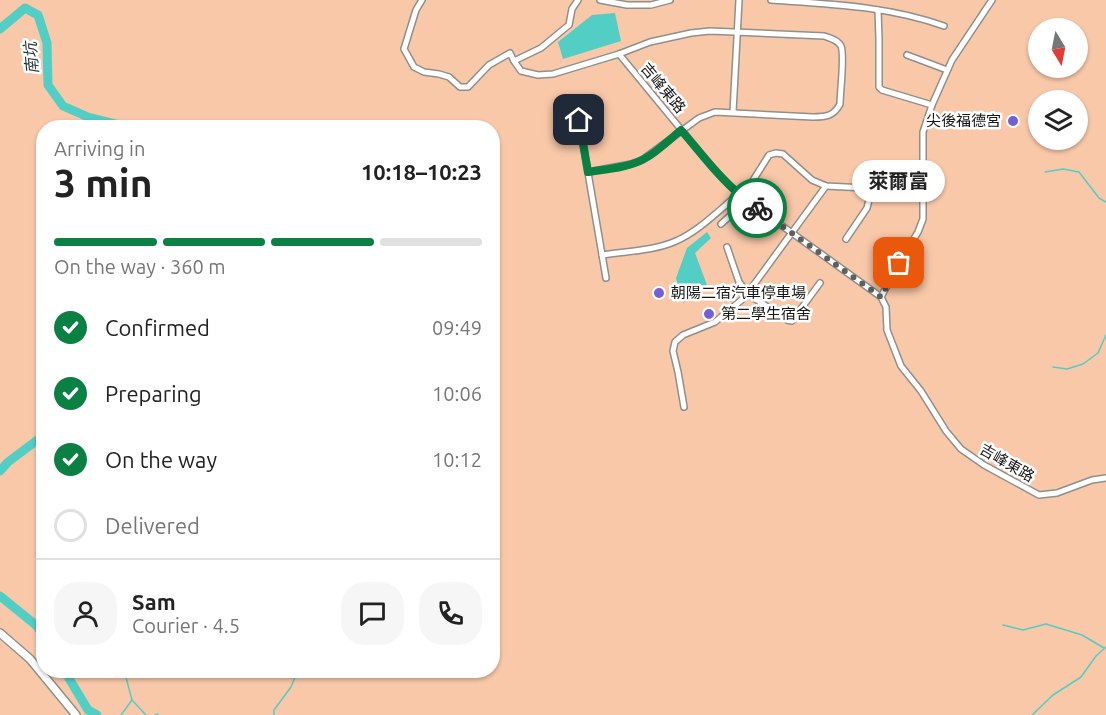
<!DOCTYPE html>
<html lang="en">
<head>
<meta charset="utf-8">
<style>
	:root { --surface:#fff; --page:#f6f6f6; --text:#222; --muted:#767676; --line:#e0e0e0; --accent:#0b8043 }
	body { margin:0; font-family:Ubuntu,"Noto Sans TC",sans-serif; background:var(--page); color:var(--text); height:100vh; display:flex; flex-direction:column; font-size:22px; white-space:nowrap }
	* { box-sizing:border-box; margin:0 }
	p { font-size:20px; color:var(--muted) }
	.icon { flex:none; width:33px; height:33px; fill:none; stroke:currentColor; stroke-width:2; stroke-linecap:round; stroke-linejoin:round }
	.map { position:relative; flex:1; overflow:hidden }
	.details { position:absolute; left:36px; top:120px; width:464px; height:558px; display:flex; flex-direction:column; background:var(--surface); border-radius:24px; box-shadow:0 2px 4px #0004 }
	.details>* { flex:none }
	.needle { width:39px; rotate:170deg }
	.tools { position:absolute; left:1028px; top:18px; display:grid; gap:12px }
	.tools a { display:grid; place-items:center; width:60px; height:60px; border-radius:50%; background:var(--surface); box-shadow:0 2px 4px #0004; font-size:30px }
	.pin { position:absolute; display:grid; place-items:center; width:51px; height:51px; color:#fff; margin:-26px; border-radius:12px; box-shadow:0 3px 9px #0006 }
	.courier { position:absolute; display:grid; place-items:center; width:60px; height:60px; margin:-30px; border:4px solid #0b8043; border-radius:50%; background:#fff; color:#222; box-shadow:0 2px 8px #0007 }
	.bubble { position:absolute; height:42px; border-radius:21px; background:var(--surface); box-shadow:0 2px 4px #0004; font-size:20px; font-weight:700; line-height:42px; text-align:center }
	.head em { font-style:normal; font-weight:700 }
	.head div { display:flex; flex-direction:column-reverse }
	.head { display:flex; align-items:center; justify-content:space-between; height:102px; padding:0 18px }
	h1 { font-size:39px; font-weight:700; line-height:45px }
	.bar { display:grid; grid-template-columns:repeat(4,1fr); gap:9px 6px; align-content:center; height:72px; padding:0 18px }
	.bar i { height:8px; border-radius:4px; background:var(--line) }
	.bar .active { background:var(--accent) }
	.bar p { grid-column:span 4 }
	.line { display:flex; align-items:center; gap:15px; padding:0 18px; border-top:2px solid var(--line) }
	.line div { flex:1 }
	.round { display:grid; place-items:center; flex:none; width:63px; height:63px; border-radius:24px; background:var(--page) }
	ol { padding:0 18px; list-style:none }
	li { display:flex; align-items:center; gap:18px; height:66px }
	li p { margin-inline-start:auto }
	li .icon { padding:6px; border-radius:50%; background:var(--accent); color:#fff; stroke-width:4 }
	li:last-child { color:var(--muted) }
	li i { width:33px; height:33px; border:3px solid var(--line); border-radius:50% }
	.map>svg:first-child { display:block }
	.green { fill:#f9c8a9; fill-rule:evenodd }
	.water { fill:#52cec4 }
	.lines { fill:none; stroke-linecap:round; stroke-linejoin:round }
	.stream { stroke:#52cec4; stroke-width:1.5 }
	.river { stroke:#52cec4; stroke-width:9 }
	.minor-casing { stroke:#8e908c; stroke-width:8 }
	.tertiary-casing { stroke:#8e908c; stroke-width:10 }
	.minor { stroke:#fff; stroke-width:5 }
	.tertiary { stroke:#fff; stroke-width:7 }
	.done { stroke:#5f605d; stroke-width:6; stroke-dasharray:0 10.8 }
	.route { stroke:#0b8043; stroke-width:8 }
	.poi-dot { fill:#755ed8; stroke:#fff; stroke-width:2 }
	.labels { text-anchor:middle; stroke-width:5; stroke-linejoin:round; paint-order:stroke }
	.street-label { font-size:15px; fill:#161715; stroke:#fff }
	.poi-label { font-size:15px; fill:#161715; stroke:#fff; text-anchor:start }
	.water-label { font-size:16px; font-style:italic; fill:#1f3432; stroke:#fff }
</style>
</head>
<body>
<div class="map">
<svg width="1106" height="715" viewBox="0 0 1106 715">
	<rect width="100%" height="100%" fill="#e7e9e4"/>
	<path class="green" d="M 0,0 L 1106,0 L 1106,715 L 0,715 ZM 1038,28 L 1077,28 L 1077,68 L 1038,68 ZM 1038,100 L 1077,100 L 1077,140 L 1038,140 ZM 44,128 L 492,128 L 492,670 L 44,670 Z"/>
	<g class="water">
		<path d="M 615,13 L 621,41 L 563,59 L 558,42 L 592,15 Z"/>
		<path d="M 707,232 L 711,238 L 695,253 L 707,285 L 683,303 L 676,278 L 687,248 Z"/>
	</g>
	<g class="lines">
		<g class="stream">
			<path d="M 202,128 L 208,121"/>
			<path d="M 1045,172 L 1063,169 L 1079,172 L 1099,198 L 1106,202"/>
			<path d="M 1053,367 L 1067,369 L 1083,364 L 1098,353 L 1106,335"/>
			<path d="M 1003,625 L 1023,630 L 1046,624 L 1082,635 L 1104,648"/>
			<path d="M 132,700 L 146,715"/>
			<path d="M 121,715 L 132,700 L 124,670"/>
			<path d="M 155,715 L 158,714"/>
			<path d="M 274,715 L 274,710 L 291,687 L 297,672 L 300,670"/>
			<path d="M 1032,715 L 1053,695 L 1081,677 L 1096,656 L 1106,647"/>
		</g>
		<g class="river">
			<path d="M 0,29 L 25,8 L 38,15 L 47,43 L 48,85 L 63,106 L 88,117 L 132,128"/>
			<path d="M 0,471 L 8,462 L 44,435"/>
			<path d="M 0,596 L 37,626 L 44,637"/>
			<path d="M 64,670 L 88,710 L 97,715"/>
		</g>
		<g class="minor-casing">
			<g id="minor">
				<path d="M 422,0 L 416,10 L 404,49 L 414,67 L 424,72 L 439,74 L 449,77 L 460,87 L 468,87 L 489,65 L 510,53 L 514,61"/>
				<path d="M 578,0 L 572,9 L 569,25 L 564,29 L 541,48 L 514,61 L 521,71 L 538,75 L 553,74 L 619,54 L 650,42 L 691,33 L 710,31 L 824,36 C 830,38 838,40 841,46 C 845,55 840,92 840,104 C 834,116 826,117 813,117 L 715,112 L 699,118 L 642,160 L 631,164 L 588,172"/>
				<path d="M 600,0 L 627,5 L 651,5 L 670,0"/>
				<path d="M 771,0 C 829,4 888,6 944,26"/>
				<path d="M 878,10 L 879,40 L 879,87 L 882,90 L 932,105"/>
				<path d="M 619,54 L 712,167 L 729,185 L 749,202 L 881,297 L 886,307 L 887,330 L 901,366 L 921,391 L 946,431 L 961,449 L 984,465 L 1039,495 L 1057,493 L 1092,480 L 1106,478"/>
				<path d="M 907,55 L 947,70"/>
				<path d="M 733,112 L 739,0"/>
				<path d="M 579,120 L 606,278"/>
				<path d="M 752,182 L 769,155 L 776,153 L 783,154 L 812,180 L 826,186 L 924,191"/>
				<path d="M 721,224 L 742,205 L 749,202"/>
				<path d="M 846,239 L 867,208 L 872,188"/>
				<path d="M 727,247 L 739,282 L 748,294 L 787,320 L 792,321 L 820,283"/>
				<path d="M 602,255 C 626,251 654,251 676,241 C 698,232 720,209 739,194"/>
				<path d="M 881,297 L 899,263 L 918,232 L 923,219 L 923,132 L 932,105 L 952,60 L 992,0"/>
				<path d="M 684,407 L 678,372 L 673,351 L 675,342 L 683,335 L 715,322 L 744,298 L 826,186"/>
			</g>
		</g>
		<g class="tertiary-casing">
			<path id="tertiary" d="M 0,633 L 30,659 L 76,715"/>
		</g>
		<use href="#minor" class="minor"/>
		<use href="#tertiary" class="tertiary"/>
	</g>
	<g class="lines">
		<path class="done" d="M 757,208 L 881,297 L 899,263"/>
		<path class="route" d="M 579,120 L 588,172 C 606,169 627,168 644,159 C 657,152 669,140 681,130 C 705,158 727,188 757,208"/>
	</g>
	<g class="poi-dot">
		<circle cx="1013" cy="121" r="6"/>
		<circle cx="659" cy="293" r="6"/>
		<circle cx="709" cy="314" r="6"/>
	</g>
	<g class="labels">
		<g class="street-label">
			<text transform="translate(663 88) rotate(50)" y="5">吉峰東路</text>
			<text transform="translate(1007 463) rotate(30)" y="5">吉峰東路</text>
		</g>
		<g class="poi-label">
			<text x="1001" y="126" text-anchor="end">尖後福德宮</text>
			<text x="671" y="298">朝陽二宿汽車停車場</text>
			<text x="721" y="319">第二學生宿舍</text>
		</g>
		<g class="water-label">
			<text transform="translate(31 58) rotate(-95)" y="6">南坑</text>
		</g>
	</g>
</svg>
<div class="tools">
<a><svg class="needle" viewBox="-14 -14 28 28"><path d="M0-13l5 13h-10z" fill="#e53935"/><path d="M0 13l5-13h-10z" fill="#767676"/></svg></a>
<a><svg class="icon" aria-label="layers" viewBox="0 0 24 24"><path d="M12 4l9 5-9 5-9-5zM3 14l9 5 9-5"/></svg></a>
</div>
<div class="pin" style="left:899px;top:263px;background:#ea580c"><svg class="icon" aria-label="bag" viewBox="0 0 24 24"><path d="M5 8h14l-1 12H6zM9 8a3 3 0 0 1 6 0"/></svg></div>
<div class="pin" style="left:579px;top:120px;background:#1f2937"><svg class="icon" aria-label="home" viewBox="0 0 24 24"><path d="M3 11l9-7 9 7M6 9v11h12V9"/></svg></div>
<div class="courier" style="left:757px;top:208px"><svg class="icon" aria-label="bike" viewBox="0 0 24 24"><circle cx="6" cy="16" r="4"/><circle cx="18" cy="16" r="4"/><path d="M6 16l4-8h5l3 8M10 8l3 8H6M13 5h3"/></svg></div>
<div class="bubble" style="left:852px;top:160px;width:93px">萊爾富</div>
<section class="details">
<div class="head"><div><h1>3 min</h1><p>Arriving in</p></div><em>10:18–10:23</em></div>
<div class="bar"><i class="active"></i><i class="active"></i><i class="active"></i><i></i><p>On the way · 360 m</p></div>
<ol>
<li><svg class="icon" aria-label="check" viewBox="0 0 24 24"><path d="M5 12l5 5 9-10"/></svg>Confirmed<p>09:49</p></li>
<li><svg class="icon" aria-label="check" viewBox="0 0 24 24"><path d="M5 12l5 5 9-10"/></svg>Preparing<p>10:06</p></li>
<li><svg class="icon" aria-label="check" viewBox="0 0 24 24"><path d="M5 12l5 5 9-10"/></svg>On the way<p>10:12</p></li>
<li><i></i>Delivered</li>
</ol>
<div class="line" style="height:108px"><a class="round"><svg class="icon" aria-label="person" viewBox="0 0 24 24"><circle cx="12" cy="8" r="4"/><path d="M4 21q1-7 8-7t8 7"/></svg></a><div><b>Sam</b><p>Courier · 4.5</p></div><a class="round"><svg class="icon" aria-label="chat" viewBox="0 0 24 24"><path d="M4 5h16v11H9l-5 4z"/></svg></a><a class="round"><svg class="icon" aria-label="phone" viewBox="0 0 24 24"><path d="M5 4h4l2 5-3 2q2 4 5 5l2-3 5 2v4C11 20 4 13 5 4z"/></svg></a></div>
</section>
</div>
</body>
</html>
